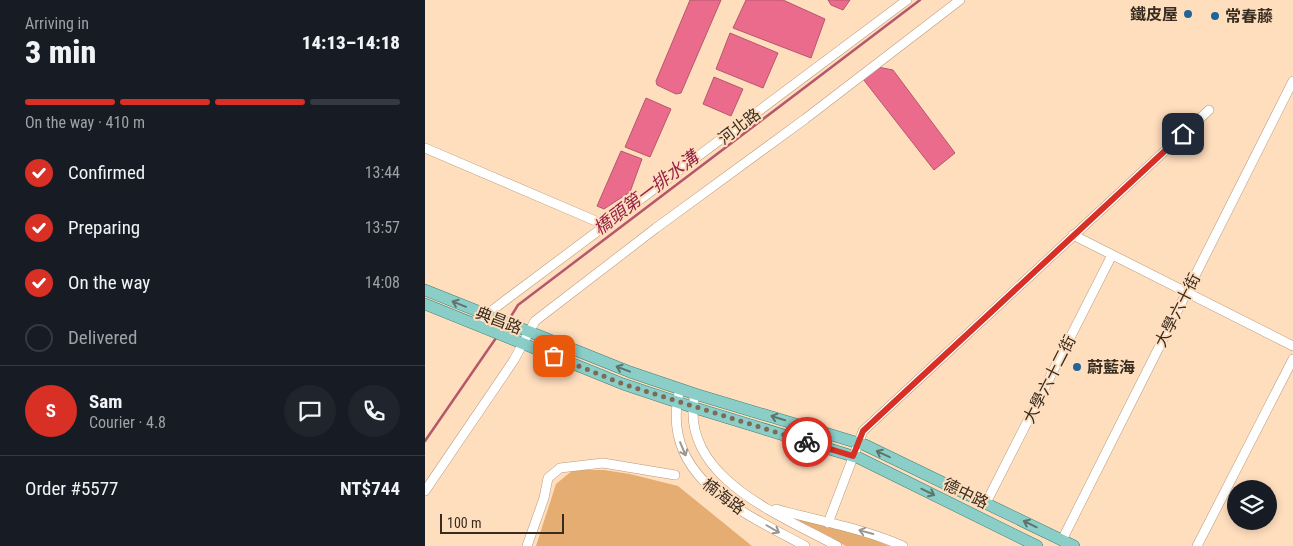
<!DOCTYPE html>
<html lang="en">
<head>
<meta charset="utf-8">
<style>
	:root { --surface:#171b24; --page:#20242c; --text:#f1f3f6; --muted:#9ea1a6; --line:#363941; --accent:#d93025 }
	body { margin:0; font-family:"Roboto Condensed","Noto Sans TC",sans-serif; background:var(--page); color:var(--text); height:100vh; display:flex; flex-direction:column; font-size:19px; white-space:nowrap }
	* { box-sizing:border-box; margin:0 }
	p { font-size:16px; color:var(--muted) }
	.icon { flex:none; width:28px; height:28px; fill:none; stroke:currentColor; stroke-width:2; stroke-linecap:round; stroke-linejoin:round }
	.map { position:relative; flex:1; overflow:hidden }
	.panel { display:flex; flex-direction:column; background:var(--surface); width:425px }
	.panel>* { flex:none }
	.fabs { position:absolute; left:802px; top:480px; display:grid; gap:10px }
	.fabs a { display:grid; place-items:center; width:50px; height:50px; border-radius:50%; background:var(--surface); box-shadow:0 2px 8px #0003; font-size:25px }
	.scale { position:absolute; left:15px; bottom:12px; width:124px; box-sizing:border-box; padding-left:5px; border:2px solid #382c20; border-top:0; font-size:14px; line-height:18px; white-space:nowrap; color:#382c20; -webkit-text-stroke:4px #ffdebe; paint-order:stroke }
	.pin { position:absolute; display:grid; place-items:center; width:42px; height:42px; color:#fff; margin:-21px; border-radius:10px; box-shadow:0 2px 8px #0006 }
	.courier { position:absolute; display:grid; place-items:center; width:50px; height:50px; margin:-25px; border:4px solid #d93025; border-radius:50%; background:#fff; color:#222; box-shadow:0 1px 6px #0007 }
	.head em { font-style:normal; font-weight:800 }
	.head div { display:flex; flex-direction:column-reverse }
	.head { display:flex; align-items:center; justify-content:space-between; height:85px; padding:0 25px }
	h1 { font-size:32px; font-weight:800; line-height:38px }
	.bar { display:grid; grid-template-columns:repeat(4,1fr); gap:8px 5px; align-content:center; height:60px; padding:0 25px }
	.bar i { height:6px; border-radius:4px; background:var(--line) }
	.bar .selected { background:var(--accent) }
	.bar p { grid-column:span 4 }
	.line { display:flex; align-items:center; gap:12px; padding:0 25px; border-top:1px solid var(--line) }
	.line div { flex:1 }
	.round { display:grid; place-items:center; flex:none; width:52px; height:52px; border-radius:26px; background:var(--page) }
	ol { padding:0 25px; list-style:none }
	li { display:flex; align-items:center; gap:15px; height:55px }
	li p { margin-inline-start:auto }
	li .icon { padding:5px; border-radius:50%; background:var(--accent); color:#fff; stroke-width:4 }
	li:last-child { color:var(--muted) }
	li i { width:28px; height:28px; border:2px solid var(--line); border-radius:50% }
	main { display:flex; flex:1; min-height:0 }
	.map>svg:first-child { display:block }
	.green { fill:#e6ad73 }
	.water { fill:#eb6b8c; stroke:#b5586c }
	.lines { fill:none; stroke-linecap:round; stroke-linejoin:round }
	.stream { stroke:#b5586c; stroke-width:2.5 }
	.minor-casing { stroke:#b7997b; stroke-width:10 }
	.major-casing { stroke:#3c8075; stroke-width:12 }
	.minor { stroke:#fff; stroke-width:9 }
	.major { stroke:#8bcec8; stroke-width:11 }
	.oneway { stroke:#5d756c }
	.oneway2 { stroke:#9c9690 }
	.done { stroke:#7e6a57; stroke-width:5; stroke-dasharray:0 9 }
	.route { stroke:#d93025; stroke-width:6 }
	.poi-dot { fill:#20659a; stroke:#ffdebe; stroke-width:2 }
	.labels { text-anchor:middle; stroke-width:4; stroke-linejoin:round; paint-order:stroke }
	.poi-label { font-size:16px; font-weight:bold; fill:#382c20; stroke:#ffdebe; text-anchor:start }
	.street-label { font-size:16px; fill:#382c20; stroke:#ffdebe }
	.water-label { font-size:18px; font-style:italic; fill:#942148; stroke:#ffdebe }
</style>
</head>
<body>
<main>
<section class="panel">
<div class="head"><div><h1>3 min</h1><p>Arriving in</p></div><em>14:13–14:18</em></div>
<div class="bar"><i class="selected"></i><i class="selected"></i><i class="selected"></i><i></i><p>On the way · 410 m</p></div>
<ol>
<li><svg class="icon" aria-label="check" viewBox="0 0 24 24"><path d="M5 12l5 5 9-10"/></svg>Confirmed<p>13:44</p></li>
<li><svg class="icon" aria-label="check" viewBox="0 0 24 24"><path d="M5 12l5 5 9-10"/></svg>Preparing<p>13:57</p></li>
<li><svg class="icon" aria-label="check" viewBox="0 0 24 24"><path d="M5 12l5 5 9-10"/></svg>On the way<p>14:08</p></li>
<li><i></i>Delivered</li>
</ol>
<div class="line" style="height:90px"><b class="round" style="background:var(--accent);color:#fff">S</b><div><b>Sam</b><p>Courier · 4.8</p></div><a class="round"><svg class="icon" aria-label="chat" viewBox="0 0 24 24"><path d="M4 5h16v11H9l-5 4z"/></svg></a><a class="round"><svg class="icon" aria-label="phone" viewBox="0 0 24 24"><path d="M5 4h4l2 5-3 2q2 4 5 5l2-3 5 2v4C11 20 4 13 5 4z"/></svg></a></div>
<div class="line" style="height:65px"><div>Order #5577</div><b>NT$744</b></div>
</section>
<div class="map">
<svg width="868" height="546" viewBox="0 0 868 546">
	<rect width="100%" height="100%" fill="#ffdebe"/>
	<g class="green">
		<path d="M 148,470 L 179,470 L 205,474 L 253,486 L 327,546 L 111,546 L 131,484 Z"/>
		<path d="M 374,519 L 439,535 L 464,546 L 421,546 L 375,522 Z"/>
	</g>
	<g class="water">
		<path d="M 265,0 L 296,0 L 256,93 L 251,94 L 232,85 L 231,81 Z"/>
		<path d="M 321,0 L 358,0 L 400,19 L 386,58 L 308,28 Z"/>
		<path d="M 403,0 L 425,0 L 418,10 L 406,5 Z"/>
		<path d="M 305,33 L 353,53 L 338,88 L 291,69 Z"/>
		<path d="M 453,67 L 468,70 L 530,153 L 509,170 L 438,79 Z"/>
		<path d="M 289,77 L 318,89 L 306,116 L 278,104 Z"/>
		<path d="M 221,98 L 246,109 L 225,157 L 200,147 Z"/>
		<path d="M 196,151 L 217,159 L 205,192 L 179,209 L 172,206 Z"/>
	</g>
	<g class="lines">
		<g class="stream">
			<path d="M 83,321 L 93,305 L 495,0"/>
			<path d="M 0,441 L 71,338"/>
		</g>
		<g class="minor-casing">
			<g id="minor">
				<path d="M 0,148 L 180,225"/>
				<path d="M 648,235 L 868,346"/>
				<path d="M 54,326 L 61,315 L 82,299 L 482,0"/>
				<path d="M 255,389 C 232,476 317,512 380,546"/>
				<path d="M 270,394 C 252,476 355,515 412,546"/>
				<path d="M 0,491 L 89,360 L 110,321 L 231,228 L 380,119 L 535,0"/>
				<path d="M 561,503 L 687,255"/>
				<path d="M 351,509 C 393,521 437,528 478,546"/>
				<path d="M 403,523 L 438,431 L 784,110"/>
				<path d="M 637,540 L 868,81"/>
				<path d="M 102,546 L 119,498 L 123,478 L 135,468 L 178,463 L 250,475"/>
				<path d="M 772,546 L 868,359"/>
			</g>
		</g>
		<g class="major-casing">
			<g id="major">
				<path d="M 0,290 L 205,372 L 270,394 L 440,445 L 649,546"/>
				<path d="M 0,304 L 198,384 L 267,407 L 434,458 L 612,546"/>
			</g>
		</g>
		<use href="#minor" class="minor"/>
		<use href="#major" class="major"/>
	</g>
	<defs><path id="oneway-shaft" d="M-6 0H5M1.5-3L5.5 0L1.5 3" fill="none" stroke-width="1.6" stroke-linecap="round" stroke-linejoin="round" transform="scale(1.25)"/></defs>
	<g class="oneway">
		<use href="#oneway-shaft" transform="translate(34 304) rotate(-158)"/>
		<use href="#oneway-shaft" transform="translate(198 369) rotate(-159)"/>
		<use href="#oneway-shaft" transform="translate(353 418) rotate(-163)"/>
		<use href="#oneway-shaft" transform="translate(458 454) rotate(-155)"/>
		<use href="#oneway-shaft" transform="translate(503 492) rotate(26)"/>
		<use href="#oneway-shaft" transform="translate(605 524) rotate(-154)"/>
	</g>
	<g class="oneway2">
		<use href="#oneway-shaft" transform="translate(258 449) rotate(67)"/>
		<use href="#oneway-shaft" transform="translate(348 529) rotate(30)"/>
		<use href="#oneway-shaft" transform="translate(441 532) rotate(-165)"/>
	</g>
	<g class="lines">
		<path class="done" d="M 129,356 L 198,384 L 382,442"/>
		<path class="route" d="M 382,442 L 428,456 L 438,431 L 758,134"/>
	</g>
	<g class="poi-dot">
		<circle cx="763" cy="14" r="5"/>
		<circle cx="790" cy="16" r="5"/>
		<circle cx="652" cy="367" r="5"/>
	</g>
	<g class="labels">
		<g class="poi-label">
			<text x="753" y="20" text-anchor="end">鐵皮屋</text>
			<text x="800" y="22">常春藤</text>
			<text x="662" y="373">蔚藍海</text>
		</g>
		<g class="street-label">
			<text transform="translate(314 126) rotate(-37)" y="6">河北路</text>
			<text transform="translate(752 310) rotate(-63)" y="6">大學六十街</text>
			<text transform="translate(74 320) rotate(21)" y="6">典昌路</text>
			<text transform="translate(624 379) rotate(-63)" y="6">大學六十二街</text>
			<text transform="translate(541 493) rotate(26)" y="6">德中路</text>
			<text transform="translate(299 496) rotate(37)" y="6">楠海路</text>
		</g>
		<g class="water-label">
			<text transform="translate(221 193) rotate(-37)" y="6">橋頭第一排水溝</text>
		</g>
	</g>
</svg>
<div class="fabs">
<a><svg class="icon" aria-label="layers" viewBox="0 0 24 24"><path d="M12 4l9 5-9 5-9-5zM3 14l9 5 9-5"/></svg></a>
</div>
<div class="scale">100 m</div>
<div class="pin" style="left:129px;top:356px;background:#ea580c"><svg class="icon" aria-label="bag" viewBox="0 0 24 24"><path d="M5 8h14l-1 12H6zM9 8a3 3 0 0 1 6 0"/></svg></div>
<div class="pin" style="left:758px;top:134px;background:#1f2937"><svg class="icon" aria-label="home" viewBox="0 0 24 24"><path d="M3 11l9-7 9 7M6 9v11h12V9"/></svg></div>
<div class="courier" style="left:382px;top:442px"><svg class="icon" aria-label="bike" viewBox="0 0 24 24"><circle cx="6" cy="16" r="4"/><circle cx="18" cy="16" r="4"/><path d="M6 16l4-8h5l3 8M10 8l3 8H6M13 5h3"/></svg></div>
</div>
</main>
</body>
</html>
